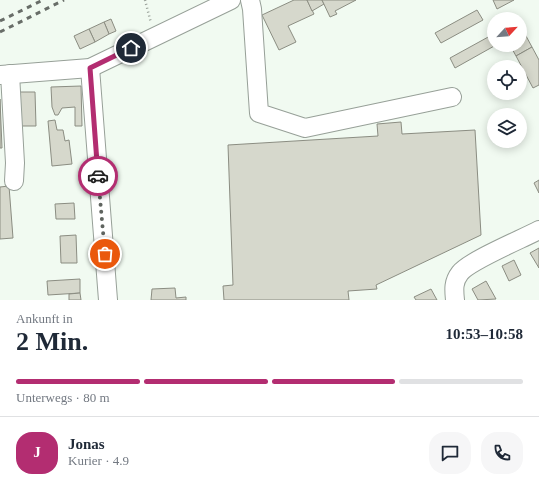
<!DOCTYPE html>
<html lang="de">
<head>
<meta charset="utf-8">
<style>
	:root { --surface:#fff; --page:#f6f6f7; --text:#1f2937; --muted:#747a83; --line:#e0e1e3; --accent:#b32d71 }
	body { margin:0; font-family:Georgia,serif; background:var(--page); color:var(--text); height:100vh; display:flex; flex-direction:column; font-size:15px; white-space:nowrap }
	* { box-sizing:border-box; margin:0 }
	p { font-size:13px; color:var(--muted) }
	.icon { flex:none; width:22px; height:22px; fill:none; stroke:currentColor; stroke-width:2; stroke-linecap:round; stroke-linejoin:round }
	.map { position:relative; height:300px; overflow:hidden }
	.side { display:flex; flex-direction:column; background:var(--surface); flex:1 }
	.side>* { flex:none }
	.needle { width:26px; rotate:64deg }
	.tools { position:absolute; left:487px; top:12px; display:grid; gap:8px }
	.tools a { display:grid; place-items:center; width:40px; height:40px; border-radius:50%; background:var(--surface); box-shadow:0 2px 10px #0003; font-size:20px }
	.pin { position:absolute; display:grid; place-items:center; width:34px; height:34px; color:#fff; margin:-17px; border:2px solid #fff; border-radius:50%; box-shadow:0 1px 4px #0007 }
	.courier { position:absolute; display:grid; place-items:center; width:40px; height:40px; margin:-20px; border:3px solid #b32d71; border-radius:50%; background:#fff; color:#222; box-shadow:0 1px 5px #0007 }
	.summary em { font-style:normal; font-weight:600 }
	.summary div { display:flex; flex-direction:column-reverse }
	.summary { display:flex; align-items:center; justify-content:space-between; height:68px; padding:0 16px }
	h1 { font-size:26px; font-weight:600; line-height:30px }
	.bar { display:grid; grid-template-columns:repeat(4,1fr); gap:6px 4px; align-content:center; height:48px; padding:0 16px }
	.bar i { height:5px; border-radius:3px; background:var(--line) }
	.bar .on { background:var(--accent) }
	.bar p { grid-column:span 4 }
	.line { display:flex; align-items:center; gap:10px; padding:0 16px; border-top:1px solid var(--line) }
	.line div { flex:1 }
	.round { display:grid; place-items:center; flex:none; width:42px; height:42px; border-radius:16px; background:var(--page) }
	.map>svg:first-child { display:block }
	.building { fill:#d6d8cc; stroke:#8b8d82 }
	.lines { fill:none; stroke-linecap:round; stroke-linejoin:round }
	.minor-casing { stroke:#97a098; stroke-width:20 }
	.path { stroke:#9aa19a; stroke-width:2.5; stroke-dasharray:1 3; stroke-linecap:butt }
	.minor { stroke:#fff; stroke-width:18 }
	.rail { stroke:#686d68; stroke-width:3; stroke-dasharray:5 5; stroke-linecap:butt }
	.done { stroke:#5f645f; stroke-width:4; stroke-dasharray:0 7.2 }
	.route { stroke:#b32d71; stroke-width:5 }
</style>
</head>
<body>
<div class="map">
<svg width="539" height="300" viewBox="0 0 539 300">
	<rect width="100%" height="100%" fill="#f1faf1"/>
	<g class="building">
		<path d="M 294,0 L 307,0 L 314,14 L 288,26 L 296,42 L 279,50 L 262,15 Z"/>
		<path d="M 307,0 L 322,0 L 324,4 L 312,11 Z"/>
		<path d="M 322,0 L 356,0 L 335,11 L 337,14 L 330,17 Z"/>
		<path d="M 493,0 L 514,0 L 497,9 Z"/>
		<path d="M 477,10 L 483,20 L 441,43 L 435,33 Z"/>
		<path d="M 111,19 L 116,31 L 109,34 L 104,22 Z"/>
		<path d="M 104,22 L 109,34 L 95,42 L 89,29 Z"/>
		<path d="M 520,25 L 532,47 L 516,56 L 510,45 L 520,45 Z"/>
		<path d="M 89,29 L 95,42 L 80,49 L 74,36 Z"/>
		<path d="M 490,36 L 496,45 L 455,68 L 450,58 Z"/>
		<path d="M 532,47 L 539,60 L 539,85 L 533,88 L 516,56 Z"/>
		<path d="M 81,86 L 82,126 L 75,126 L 75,107 L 62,108 L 58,115 L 55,115 L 52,107 L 51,87 Z"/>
		<path d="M 17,92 L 35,92 L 36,126 L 18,126 Z"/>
		<path d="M 0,99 L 2,148 L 0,148 Z"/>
		<path d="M 55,120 L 57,130 L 63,130 L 65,141 L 69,140 L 72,164 L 52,166 L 48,121 Z"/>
		<path d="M 401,122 L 402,134 L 475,130 L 481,235 L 376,285 L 377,289 L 348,291 L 349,300 L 224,300 L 223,286 L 233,285 L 228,145 L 378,136 L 377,124 Z"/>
		<path d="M 539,180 L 539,193 L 534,183 Z"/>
		<path d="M 9,186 L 13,238 L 0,239 L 0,187 Z"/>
		<path d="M 74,203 L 75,219 L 56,219 L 55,204 Z"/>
		<path d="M 76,235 L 77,263 L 61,263 L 60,236 Z"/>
		<path d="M 539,248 L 539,268 L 530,253 Z"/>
		<path d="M 514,260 L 521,275 L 509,281 L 502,266 Z"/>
		<path d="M 80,279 L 80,293 L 48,295 L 47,281 Z"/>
		<path d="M 486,281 L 496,299 L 478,300 L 472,289 Z"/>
		<path d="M 175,288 L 176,298 L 186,297 L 186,300 L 151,300 L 152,289 Z"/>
		<path d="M 431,289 L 437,300 L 416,300 L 414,297 Z"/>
		<path d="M 80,293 L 81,300 L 69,300 L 69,294 Z"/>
	</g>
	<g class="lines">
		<g class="minor-casing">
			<g id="minor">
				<path d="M 250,0 L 252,9 L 259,113 L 305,128 L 452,97"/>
				<path d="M 90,68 L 108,300"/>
				<path d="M 10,74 L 15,163 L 14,181"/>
				<path d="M 0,75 L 90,68 L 231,0"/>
				<path d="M 455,300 C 454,290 453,282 460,273 C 469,261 522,239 539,230"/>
			</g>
		</g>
		<path class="path" d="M 145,0 L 151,23"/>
		<use href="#minor" class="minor"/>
		<g class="rail">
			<path d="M 0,21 L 43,0"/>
			<path d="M 0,32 L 64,0"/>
		</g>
	</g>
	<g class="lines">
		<path class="done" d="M 98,176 L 105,254"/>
		<path class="route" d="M 98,176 L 90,68 L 131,48"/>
	</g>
</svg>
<div class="tools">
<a><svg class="needle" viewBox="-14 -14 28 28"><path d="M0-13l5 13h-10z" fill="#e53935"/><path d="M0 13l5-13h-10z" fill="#747a83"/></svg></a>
<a><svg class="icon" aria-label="locate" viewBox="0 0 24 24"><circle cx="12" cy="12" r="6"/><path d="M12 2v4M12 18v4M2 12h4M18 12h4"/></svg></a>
<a><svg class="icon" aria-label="layers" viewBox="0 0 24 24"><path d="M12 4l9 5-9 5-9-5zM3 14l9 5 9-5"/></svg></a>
</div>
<div class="pin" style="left:105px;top:254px;background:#ea580c"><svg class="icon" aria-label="bag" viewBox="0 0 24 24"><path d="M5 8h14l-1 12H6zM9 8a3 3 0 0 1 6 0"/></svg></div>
<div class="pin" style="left:131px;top:48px;background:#1f2937"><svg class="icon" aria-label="home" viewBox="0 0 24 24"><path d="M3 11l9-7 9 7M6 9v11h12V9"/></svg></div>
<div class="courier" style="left:98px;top:176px"><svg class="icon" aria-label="car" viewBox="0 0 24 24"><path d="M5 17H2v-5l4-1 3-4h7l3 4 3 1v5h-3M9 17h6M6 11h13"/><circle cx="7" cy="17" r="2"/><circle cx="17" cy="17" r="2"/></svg></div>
</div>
<section class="side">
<div class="summary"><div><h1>2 Min.</h1><p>Ankunft in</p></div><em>10:53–10:58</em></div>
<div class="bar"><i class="on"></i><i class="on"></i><i class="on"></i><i></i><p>Unterwegs · 80 m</p></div>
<div class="line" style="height:72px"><b class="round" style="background:var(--accent);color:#fff">J</b><div><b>Jonas</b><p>Kurier · 4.9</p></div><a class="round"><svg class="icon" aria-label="chat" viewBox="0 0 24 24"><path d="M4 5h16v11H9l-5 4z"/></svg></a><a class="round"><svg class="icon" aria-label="phone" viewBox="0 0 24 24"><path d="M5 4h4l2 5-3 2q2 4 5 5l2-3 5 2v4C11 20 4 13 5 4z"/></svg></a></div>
</section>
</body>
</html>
